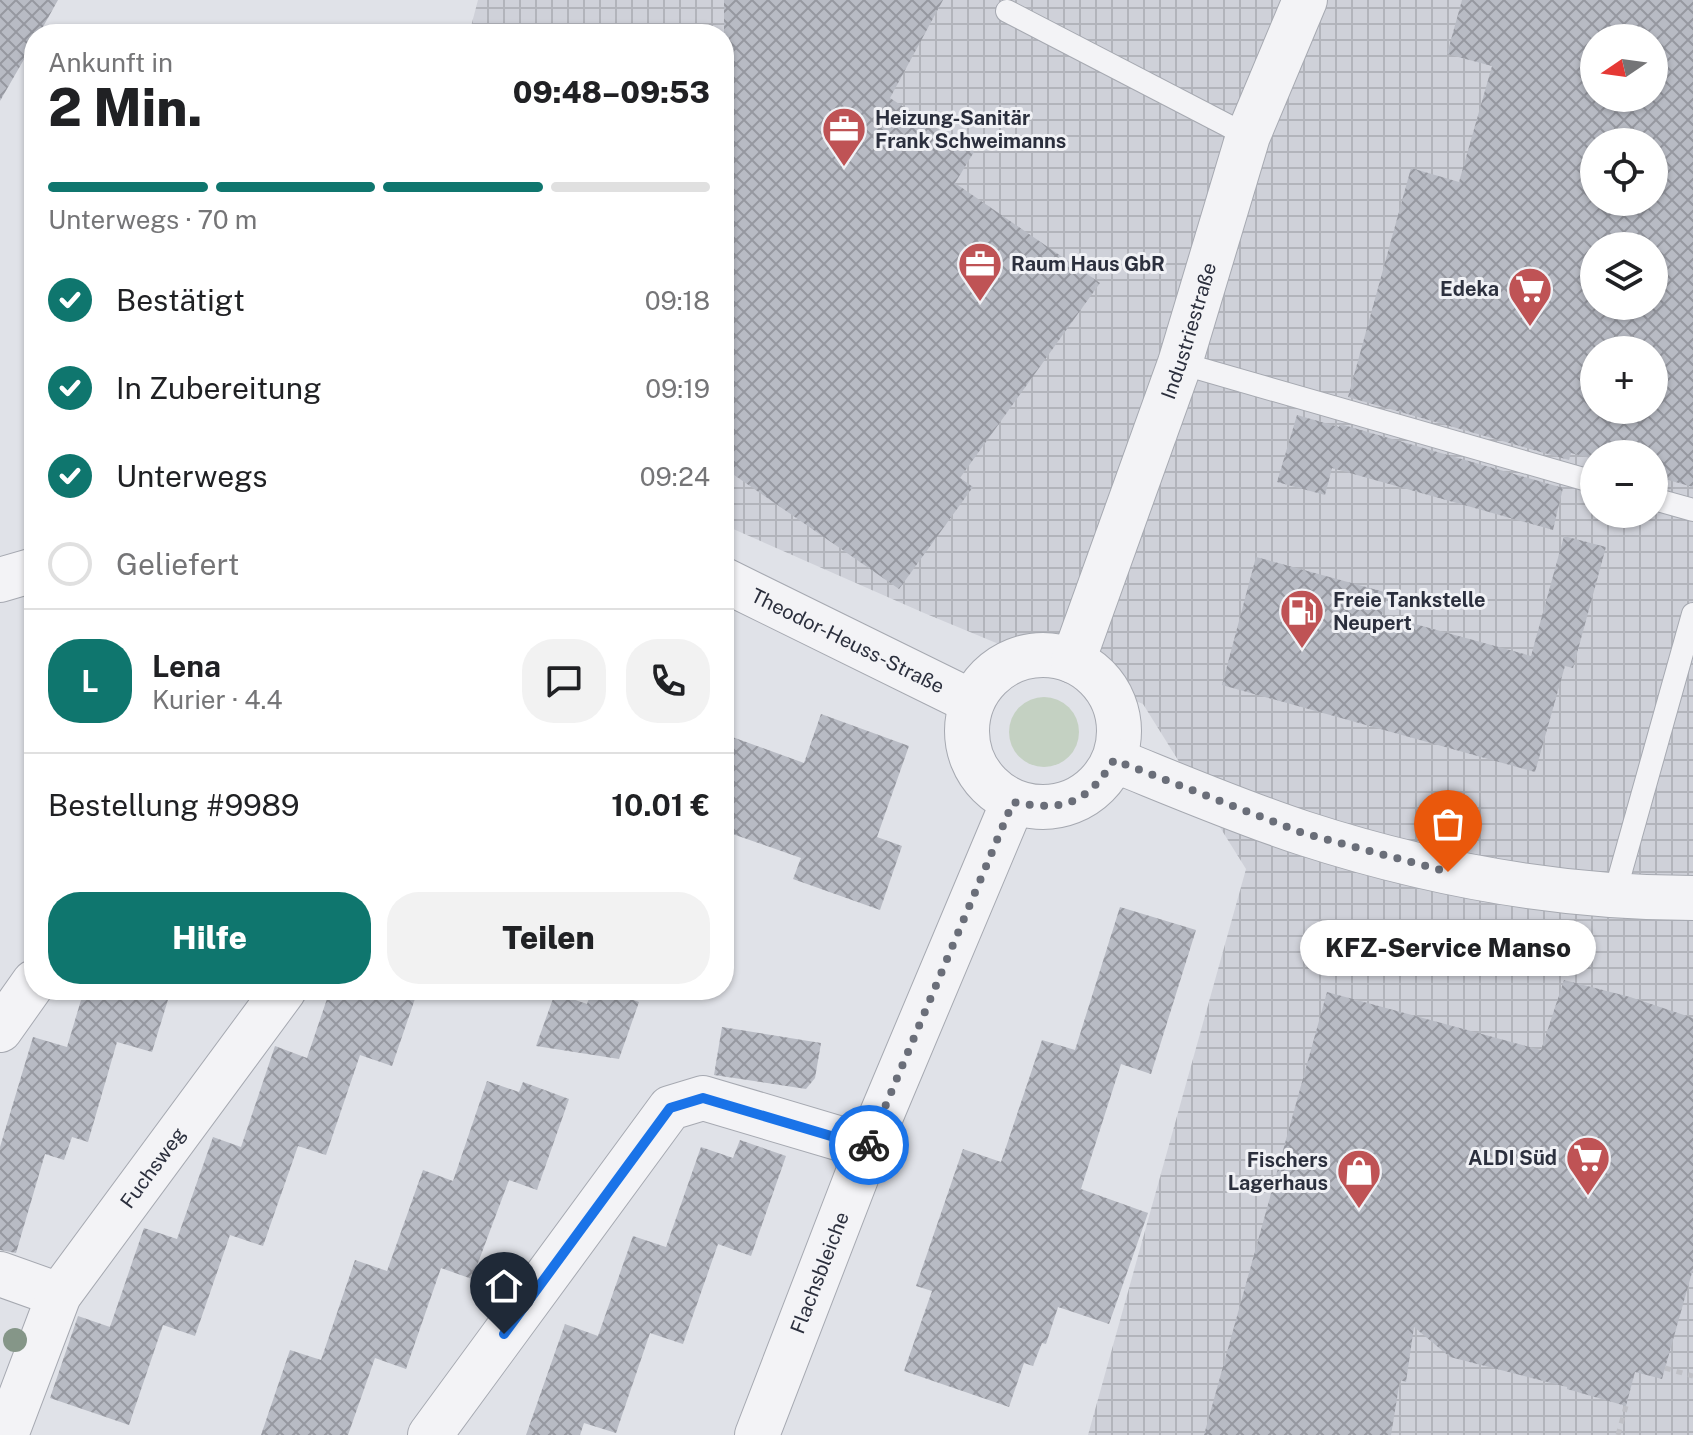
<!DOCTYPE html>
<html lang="de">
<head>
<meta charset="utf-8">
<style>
	:root { --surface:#fff; --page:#f2f2f2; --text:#202124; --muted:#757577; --line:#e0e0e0; --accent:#0f766e }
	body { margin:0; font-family:"Public Sans",sans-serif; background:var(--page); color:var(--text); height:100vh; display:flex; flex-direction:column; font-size:30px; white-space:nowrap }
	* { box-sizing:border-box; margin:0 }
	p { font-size:26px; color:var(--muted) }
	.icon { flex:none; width:44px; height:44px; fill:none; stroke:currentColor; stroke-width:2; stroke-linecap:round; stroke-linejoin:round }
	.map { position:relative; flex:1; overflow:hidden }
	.panel { position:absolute; left:24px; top:24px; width:710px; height:976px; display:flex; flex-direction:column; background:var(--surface); border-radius:32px; box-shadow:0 2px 6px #0004 }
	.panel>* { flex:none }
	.needle { width:52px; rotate:257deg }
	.tools { position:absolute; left:1580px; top:24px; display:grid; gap:16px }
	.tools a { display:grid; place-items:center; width:88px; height:88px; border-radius:50%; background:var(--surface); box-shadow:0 2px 6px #0004; font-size:40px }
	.pin { position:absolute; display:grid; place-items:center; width:68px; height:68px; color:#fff; margin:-82px -34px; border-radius:50% 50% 50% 0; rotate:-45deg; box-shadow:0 0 8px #0007 }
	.pin .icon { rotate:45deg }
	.courier { position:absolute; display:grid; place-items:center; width:80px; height:80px; margin:-40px; border:6px solid #1a73e8; border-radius:50%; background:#fff; color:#222; box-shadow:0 2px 10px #0007 }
	.bubble { position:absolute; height:56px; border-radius:28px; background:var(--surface); box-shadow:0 2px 6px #0004; font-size:26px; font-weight:800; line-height:56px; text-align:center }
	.head em { font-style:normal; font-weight:800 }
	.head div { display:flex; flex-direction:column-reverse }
	.head { display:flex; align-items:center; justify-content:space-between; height:136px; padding:0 24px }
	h1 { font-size:52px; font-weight:800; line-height:60px }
	.bar { display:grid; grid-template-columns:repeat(4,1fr); gap:12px 8px; align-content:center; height:96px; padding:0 24px }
	.bar i { height:10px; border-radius:6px; background:var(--line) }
	.bar .current { background:var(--accent) }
	.bar p { grid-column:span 4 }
	.line { display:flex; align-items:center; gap:20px; padding:0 24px; border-top:2px solid var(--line) }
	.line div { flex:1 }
	.round { display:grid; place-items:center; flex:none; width:84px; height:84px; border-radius:32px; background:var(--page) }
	ol { padding:0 24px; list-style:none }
	li { display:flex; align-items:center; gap:24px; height:88px }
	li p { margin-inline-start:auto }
	li .icon { padding:8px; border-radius:50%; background:var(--accent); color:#fff; stroke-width:4 }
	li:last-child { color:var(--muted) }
	li i { width:44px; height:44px; border:4px solid var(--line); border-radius:50% }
	.primary-button { display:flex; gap:16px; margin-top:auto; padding:16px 24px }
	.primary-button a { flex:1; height:92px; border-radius:32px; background:var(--accent); color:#fff; font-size:32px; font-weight:800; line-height:92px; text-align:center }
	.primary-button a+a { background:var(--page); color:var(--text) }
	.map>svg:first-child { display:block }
	.industrial { fill:url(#industrial-grid); fill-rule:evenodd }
	.green { fill:#c4d1c2 }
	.building { fill:url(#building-cross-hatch); fill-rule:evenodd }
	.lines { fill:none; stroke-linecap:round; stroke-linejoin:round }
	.lane-casing { stroke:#a6a9b1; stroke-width:24 }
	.street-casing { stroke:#a6a9b1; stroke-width:46 }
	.path { stroke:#bfc0c6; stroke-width:5; stroke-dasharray:6 6; stroke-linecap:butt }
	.lane { stroke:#f3f3f6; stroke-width:22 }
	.street { stroke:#f3f3f6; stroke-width:44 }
	.tree { fill:#859688 }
	.done { stroke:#6a6e79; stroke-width:8; stroke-dasharray:0 14.4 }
	.route { stroke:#1a73e8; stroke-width:10 }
	.labels { text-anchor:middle; stroke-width:6; stroke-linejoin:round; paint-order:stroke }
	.poi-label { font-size:20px; font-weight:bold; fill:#2b2f3d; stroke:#f0f1f5; text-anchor:start }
	.street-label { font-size:20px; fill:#2b2f3d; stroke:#f0f1f5 }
</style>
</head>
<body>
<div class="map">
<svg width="1693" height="1435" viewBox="0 0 1693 1435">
	<defs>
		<pattern id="industrial-grid" width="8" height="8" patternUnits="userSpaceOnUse" patternTransform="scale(2)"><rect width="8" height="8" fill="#cfd1d9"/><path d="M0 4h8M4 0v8" fill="none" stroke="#b2b4bb"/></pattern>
		<pattern id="building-cross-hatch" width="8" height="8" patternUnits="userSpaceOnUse" patternTransform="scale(2)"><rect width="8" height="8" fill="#b8bbc4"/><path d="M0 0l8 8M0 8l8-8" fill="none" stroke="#9698a0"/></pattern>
	</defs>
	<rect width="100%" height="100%" fill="#e0e2e8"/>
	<path class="industrial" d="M 478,0 L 1693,0 L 1693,1435 L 1088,1435 L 1246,869 L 1143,704 L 924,613 L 724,525 L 724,34 L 469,34 ZM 1594,38 L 1654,38 L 1654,98 L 1594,98 ZM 1594,142 L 1654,142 L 1654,202 L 1594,202 ZM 1594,246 L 1654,246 L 1654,306 L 1594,306 ZM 1594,350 L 1654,350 L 1654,410 L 1594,410 ZM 1594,454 L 1654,454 L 1654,514 L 1594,514 Z"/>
	<circle class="green" cx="1044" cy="732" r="35"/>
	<g class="building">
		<path d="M 0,0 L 58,0 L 39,34 L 34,34 L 34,42 L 0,101 Z"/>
		<path d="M 724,0 L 943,0 L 890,98 L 974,152 L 955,183 L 1100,283 L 960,478 L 973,487 L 899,589 L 724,468 Z"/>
		<path d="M 1462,0 L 1693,0 L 1693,487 L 1654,476 L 1654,454 L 1594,454 L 1594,459 L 1571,453 L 1569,460 L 1348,397 L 1411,168 L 1459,182 L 1492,66 L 1447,54 ZM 1594,38 L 1654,38 L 1654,98 L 1594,98 ZM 1594,142 L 1654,142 L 1654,202 L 1594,202 ZM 1594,246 L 1654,246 L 1654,306 L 1594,306 ZM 1594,350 L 1654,350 L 1654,410 L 1594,410 Z"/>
		<path d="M 1297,415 L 1339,427 L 1340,424 L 1563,488 L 1553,530 L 1332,468 L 1325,495 L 1277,482 Z"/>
		<path d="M 1564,536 L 1606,547 L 1573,668 L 1565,666 L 1535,772 L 1222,685 L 1256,557 L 1388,593 L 1382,615 L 1531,656 Z"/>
		<path d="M 821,714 L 909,746 L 877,837 L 902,846 L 880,910 L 793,879 L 801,858 L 724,831 L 724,734 L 804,763 Z"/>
		<path d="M 1120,907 L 1196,930 L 1151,1074 L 1121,1064 L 1081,1189 L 1148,1213 L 1109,1324 L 1058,1307 L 1046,1344 L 1042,1343 L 1033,1366 L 1024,1363 L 1009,1407 L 904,1371 L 932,1291 L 916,1286 L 963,1149 L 1001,1162 L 1042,1040 L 1075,1050 Z"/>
		<path d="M 1564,980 L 1630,997 L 1693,1018 L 1693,1269 L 1662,1379 L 1635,1372 L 1626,1406 L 1567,1389 L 1567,1387 L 1450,1357 L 1414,1327 L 1406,1382 L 1400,1380 L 1391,1435 L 1204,1435 L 1327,992 L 1541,1050 Z"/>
		<path d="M 84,990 L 171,990 L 152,1052 L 117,1042 L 88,1142 L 72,1137 L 64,1160 L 45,1154 L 16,1253 L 0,1250 L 0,1147 L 33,1037 L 67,1047 Z"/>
		<path d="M 330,990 L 418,990 L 392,1066 L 360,1055 L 326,1155 L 298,1146 L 263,1246 L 230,1235 L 195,1336 L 163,1325 L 129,1425 L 50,1398 L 78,1316 L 110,1327 L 144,1228 L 177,1239 L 213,1137 L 241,1147 L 275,1046 L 307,1058 Z"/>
		<path d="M 592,990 L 605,990 L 639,1002 L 619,1059 L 536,1046 L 555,993 L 587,1004 Z"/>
		<path d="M 722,1027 L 821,1043 L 815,1078 L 806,1089 L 714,1075 Z"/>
		<path d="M 487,1081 L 519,1092 L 523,1082 L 569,1099 L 537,1190 L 509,1180 L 472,1279 L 441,1268 L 406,1369 L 375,1358 L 348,1435 L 261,1435 L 290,1350 L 321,1360 L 355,1260 L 387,1271 L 423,1170 L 453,1181 Z"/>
		<path d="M 740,1140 L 786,1156 L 751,1256 L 718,1244 L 683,1344 L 650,1333 L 616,1433 L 584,1423 L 580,1435 L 526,1435 L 565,1324 L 598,1336 L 633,1236 L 666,1247 L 701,1147 L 733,1158 Z"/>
	</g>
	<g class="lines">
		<g class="lane-casing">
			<g id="lane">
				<path d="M 1007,11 L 1248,136"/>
				<path d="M 1180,363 L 1594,482"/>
				<path d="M 1654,499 L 1693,510"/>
				<path d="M 1614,896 L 1693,614"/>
			</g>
		</g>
		<g class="street-casing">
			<g id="street">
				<path d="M 0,580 L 34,570"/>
				<path id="s1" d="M 724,580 L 972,702"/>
				<circle cx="1043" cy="731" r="76"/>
				<path id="s2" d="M 1073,661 L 1180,363 L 1248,136 L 1305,0"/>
				<path d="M 1114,760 C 1176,785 1239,812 1303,833 C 1429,874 1560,898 1693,898"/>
				<path d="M 0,1030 L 34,982"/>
				<path d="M 0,1274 L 59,1295"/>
				<path id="s3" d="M 6,1435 L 59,1295 L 284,990"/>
				<path d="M 430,1435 L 670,1108 L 703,1098 L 868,1147"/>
				<path id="s4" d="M 757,1435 L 868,1147 L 1013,802"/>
			</g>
		</g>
		<g class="path">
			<path d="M 1665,1368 L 1693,1376"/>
			<path d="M 1618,1435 L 1626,1406"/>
		</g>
		<use href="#lane" class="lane"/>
		<use href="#street" class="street"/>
	</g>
	<circle class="tree" cx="15" cy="1340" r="12"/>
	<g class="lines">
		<path class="done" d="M 869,1145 L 1013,802 C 1065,812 1086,804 1114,760 L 1303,833 L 1448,872"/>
		<path class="route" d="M 504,1334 L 670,1108 L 703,1098 L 868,1147 L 869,1145"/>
	</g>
	<defs>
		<g id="office-pin" transform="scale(2.3)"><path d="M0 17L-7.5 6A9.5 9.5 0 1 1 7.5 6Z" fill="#bf5355" stroke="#f0f1f5"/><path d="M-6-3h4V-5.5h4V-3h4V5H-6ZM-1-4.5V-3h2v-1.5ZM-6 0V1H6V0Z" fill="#fff"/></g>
		<g id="supermarket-pin" transform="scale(2.3)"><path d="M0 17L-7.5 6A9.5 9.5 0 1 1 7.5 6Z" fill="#bf5355" stroke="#f0f1f5"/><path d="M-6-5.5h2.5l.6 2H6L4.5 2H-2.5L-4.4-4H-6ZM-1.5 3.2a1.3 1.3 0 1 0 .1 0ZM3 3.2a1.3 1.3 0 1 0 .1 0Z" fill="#fff"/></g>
		<g id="fuel-pin" transform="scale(2.3)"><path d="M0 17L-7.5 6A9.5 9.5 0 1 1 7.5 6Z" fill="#bf5355" stroke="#f0f1f5"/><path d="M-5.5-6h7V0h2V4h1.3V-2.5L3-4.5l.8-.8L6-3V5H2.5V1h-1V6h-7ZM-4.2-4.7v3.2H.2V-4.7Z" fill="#fff"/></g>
		<g id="shop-pin" transform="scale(2.3)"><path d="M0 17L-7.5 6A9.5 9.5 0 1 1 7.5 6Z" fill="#bf5355" stroke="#f0f1f5"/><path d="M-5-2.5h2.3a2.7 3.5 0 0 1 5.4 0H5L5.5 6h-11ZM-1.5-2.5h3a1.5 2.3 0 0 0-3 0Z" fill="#fff"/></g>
	</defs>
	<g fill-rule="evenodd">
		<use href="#office-pin" x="844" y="129"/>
		<use href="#office-pin" x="980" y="264"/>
		<use href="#supermarket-pin" x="1530" y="289"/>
		<use href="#fuel-pin" x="1302" y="611"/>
		<use href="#supermarket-pin" x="1588" y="1158"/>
		<use href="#shop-pin" x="1359" y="1171"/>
	</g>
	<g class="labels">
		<g class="poi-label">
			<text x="875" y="125">Heizung-Sanitär<tspan x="875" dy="23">Frank Schweimanns</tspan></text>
			<text x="1011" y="271">Raum Haus GbR</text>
			<text x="1499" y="296" text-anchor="end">Edeka</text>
			<text x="1333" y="607">Freie Tankstelle<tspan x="1333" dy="23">Neupert</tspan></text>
			<text x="1557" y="1165" text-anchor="end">ALDI Süd</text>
			<text x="1328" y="1167" text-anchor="end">Fischers<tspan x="1328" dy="23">Lagerhaus</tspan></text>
		</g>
		<g class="street-label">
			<text dy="7" stroke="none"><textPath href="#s2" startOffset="350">Industriestraße</textPath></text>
			<text dy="7" stroke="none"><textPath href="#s1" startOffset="138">Theodor-Heuss-Straße</textPath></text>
			<text dy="7" stroke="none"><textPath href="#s3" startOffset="308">Fuchsweg</textPath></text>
			<text dy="7" stroke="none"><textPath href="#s4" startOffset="174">Flachsbleiche</textPath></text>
		</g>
	</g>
</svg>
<div class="tools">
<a><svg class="needle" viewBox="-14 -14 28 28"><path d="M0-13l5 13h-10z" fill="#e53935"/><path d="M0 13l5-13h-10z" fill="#757577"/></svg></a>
<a><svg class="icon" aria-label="locate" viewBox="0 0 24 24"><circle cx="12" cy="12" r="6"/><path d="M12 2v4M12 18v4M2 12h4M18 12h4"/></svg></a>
<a><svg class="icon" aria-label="layers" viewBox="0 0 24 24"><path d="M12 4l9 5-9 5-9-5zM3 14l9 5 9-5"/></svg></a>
<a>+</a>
<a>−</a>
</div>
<div class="pin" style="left:1448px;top:872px;background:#ea580c"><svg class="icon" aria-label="bag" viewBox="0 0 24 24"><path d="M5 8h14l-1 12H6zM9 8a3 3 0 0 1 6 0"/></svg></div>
<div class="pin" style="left:504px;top:1334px;background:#1f2937"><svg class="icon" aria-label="home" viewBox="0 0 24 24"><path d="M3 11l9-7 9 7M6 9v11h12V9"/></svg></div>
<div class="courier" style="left:869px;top:1145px"><svg class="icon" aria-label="bike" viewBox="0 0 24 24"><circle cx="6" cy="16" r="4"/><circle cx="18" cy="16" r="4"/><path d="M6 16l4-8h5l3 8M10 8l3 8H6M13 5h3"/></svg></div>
<div class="bubble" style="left:1300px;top:920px;width:296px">KFZ-Service Manso</div>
<section class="panel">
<div class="head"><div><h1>2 Min.</h1><p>Ankunft in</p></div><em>09:48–09:53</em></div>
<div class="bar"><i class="current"></i><i class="current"></i><i class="current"></i><i></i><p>Unterwegs · 70 m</p></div>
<ol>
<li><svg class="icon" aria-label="check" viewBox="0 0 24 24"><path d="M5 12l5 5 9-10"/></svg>Bestätigt<p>09:18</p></li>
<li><svg class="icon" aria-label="check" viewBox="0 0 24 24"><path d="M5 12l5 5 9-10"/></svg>In Zubereitung<p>09:19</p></li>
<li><svg class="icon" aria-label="check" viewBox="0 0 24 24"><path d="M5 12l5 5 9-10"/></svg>Unterwegs<p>09:24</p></li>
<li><i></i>Geliefert</li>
</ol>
<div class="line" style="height:144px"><b class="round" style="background:var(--accent);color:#fff">L</b><div><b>Lena</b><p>Kurier · 4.4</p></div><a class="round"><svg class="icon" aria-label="chat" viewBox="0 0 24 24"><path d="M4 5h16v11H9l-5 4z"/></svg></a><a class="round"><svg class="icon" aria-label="phone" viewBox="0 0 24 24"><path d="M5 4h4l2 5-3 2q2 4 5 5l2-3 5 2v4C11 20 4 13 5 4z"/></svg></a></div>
<div class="line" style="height:104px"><div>Bestellung #9989</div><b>10.01 €</b></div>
<div class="primary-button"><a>Hilfe</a><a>Teilen</a></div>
</section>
</div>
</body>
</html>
